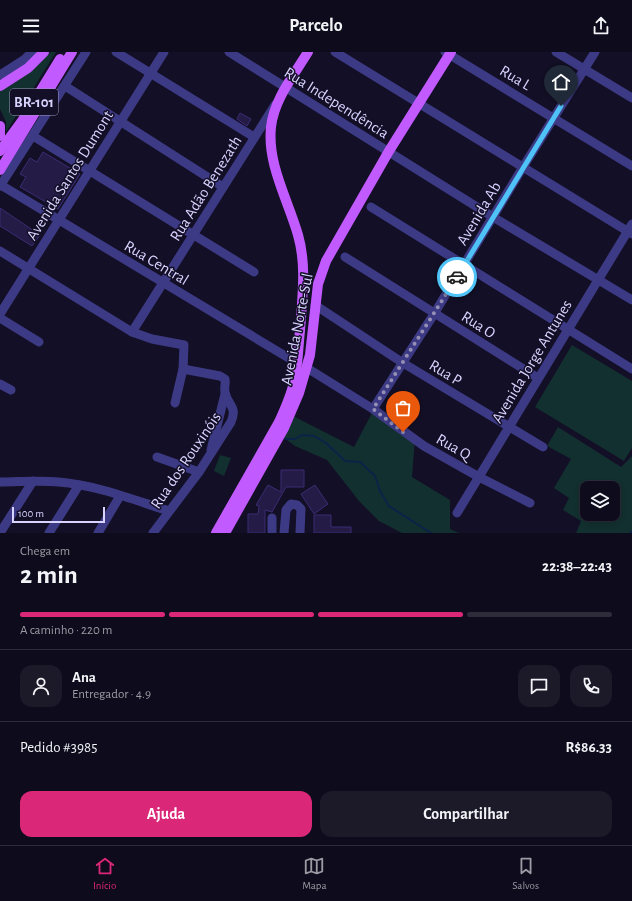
<!DOCTYPE html>
<html lang="pt">
<head>
<meta charset="utf-8">
<style>
	:root { --surface:#0e0b1c; --page:#1c1929; --text:#f1f3f6; --muted:#9b9ba3; --line:#2e2b3b; --accent:#db2777 }
	body { margin:0; font-family:"Alegreya Sans",sans-serif; background:var(--page); color:var(--text); height:100vh; display:flex; flex-direction:column; font-size:15px; white-space:nowrap }
	* { box-sizing:border-box; margin:0 }
	p { font-size:13px; color:var(--muted) }
	.icon { flex:none; width:22px; height:22px; fill:none; stroke:currentColor; stroke-width:2; stroke-linecap:round; stroke-linejoin:round }
	.map { position:relative; height:481px; overflow:hidden }
	.drawer { display:flex; flex-direction:column; background:var(--surface); flex:1 }
	.drawer>* { flex:none }
	.controls { position:absolute; left:580px; top:429px; display:grid; gap:8px }
	.controls a { display:grid; place-items:center; width:40px; height:40px; border-radius:8px; background:var(--surface); box-shadow:0 2px 6px #0003,0 0 0 1px var(--line); font-size:20px }
	.scale { position:absolute; left:12px; bottom:10px; width:93px; box-sizing:border-box; padding-left:4px; border:2px solid #d9d4ff; border-top:0; font-size:11px; line-height:14px; white-space:nowrap; color:#d9d4ff; -webkit-text-stroke:3px #130f26; paint-order:stroke }
	.pin { position:absolute; display:grid; place-items:center; width:34px; height:34px; color:#fff; margin:-41px -17px; border-radius:50% 50% 50% 0; rotate:-45deg; box-shadow:0 0 4px #0007 }
	.pin .icon { rotate:45deg }
	.courier { position:absolute; display:grid; place-items:center; width:40px; height:40px; margin:-20px; border:3px solid #4fc3f7; border-radius:50%; background:#fff; color:#222; box-shadow:0 1px 5px #0007 }
	.head em { font-style:normal; font-weight:600 }
	.head div { display:flex; flex-direction:column-reverse }
	.head { display:flex; align-items:center; justify-content:space-between; height:68px; padding:0 20px }
	h1 { font-size:26px; font-weight:600; line-height:30px }
	.bar { display:grid; grid-template-columns:repeat(4,1fr); gap:6px 4px; align-content:center; height:48px; padding:0 20px }
	.bar i { height:5px; border-radius:3px; background:var(--line) }
	.bar .active { background:var(--accent) }
	.bar p { grid-column:span 4 }
	.line { display:flex; align-items:center; gap:10px; padding:0 20px; border-top:1px solid var(--line) }
	.line div { flex:1 }
	.round { display:grid; place-items:center; flex:none; width:42px; height:42px; border-radius:12px; background:var(--page) }
	.primary-button { display:flex; gap:8px; margin-top:auto; padding:8px 20px }
	.primary-button a { flex:1; height:46px; border-radius:12px; background:var(--accent); color:#fff; font-size:16px; font-weight:600; line-height:46px; text-align:center }
	.primary-button a+a { background:var(--page); color:var(--text) }
	header { display:flex; justify-content:space-between; align-items:center; height:52px; padding:0 20px; background:var(--surface); font-size:18px; font-weight:600 }
	.menu { display:flex; justify-content:space-around; align-items:center; height:56px; border-top:1px solid var(--line); background:var(--surface); font-size:11px; color:var(--muted) }
	.menu a { display:grid; justify-items:center; gap:2px }
	.menu .active { color:var(--accent) }
	.map>svg:first-child { display:block }
	.green { fill:#12302f; fill-rule:evenodd }
	.lines { fill:none; stroke-linecap:round; stroke-linejoin:round }
	.stream { stroke:#0c2248; stroke-width:2 }
	.building { fill:#241b47; stroke:#3b2d73 }
	.minor { stroke:#3d3a85; stroke-width:9 }
	.major { stroke:#c25bff; stroke-width:10 }
	.done { stroke:#948fb3; stroke-width:4; stroke-dasharray:0 7.2 }
	.route { stroke:#4fc3f7; stroke-width:5 }
	.labels { text-anchor:middle; stroke-width:3; stroke-linejoin:round; paint-order:stroke }
	.shield { fill:#130f26; stroke:#9e99be; stroke-width:1 }
	.shield-label { font-size:15px; font-weight:bold; fill:#d9d4ff }
	.street-label { font-size:16px; fill:#d9d4ff; stroke:#130f26 }
</style>
</head>
<body>
<header><svg class="icon" aria-label="menu" viewBox="0 0 24 24"><path d="M4 6h16M4 12h16M4 18h16"/></svg>Parcelo<svg class="icon" aria-label="share" viewBox="0 0 24 24"><path d="M12 15V3M7 8l5-5 5 5M5 13v7h14v-7"/></svg></header>
<div class="map">
<svg width="632" height="481" viewBox="0 0 632 481">
	<rect width="100%" height="100%" fill="#130f26"/>
	<g class="green">
		<path d="M 51,0 L 56,0 L 6,80 L 6,70 L 0,57 L 0,38 L 17,28 Z"/>
		<path d="M 572,293 L 632,329 L 632,396 L 624,409 L 535,355 Z"/>
		<path d="M 373,359 L 415,386 L 412,425 L 450,448 L 450,477 L 459,481 L 402,481 L 379,469 L 359,449 L 327,408 L 295,394 L 283,385 L 293,364 L 354,395 Z"/>
		<path d="M 558,375 L 621,415 L 632,404 L 632,481 L 576,481 L 581,469 L 563,458 L 569,446 L 554,436 L 571,407 L 547,394 ZM 587,436 L 613,436 L 613,462 L 587,462 Z"/>
		<path d="M 220,403 L 231,406 L 224,424 L 214,419 Z"/>
	</g>
	<g class="lines">
		<g class="stream">
			<path d="M 285,387 L 295,387 L 302,383 L 314,384 L 326,391 L 345,409 L 360,410 L 375,424 L 380,439 L 389,454 L 431,481"/>
			<path d="M 630,481 L 632,479"/>
		</g>
	</g>
	<g class="building">
		<path d="M 240,61 L 251,67 L 247,74 L 237,67 Z"/>
		<path d="M 43,100 L 80,122 L 58,157 L 20,135 L 26,125 L 20,122 L 30,106 L 37,110 Z"/>
		<path d="M 0,156 L 40,183 L 32,194 L 0,174 Z"/>
		<path d="M 281,418 L 304,418 L 304,435 L 286,435 L 272,460 L 265,458 L 265,481 L 248,481 L 248,462 L 258,462 L 259,454 L 256,453 L 268,433 L 281,440 Z"/>
		<path d="M 315,433 L 328,452 L 314,462 L 301,442 Z"/>
		<path d="M 314,463 L 331,463 L 331,475 L 351,475 L 351,481 L 314,481 Z"/>
	</g>
	<g class="lines">
		<g class="minor">
			<path d="M 116,0 L 254,85"/>
			<path d="M 229,0 L 493,165 L 632,248"/>
			<path d="M 335,0 L 632,182"/>
			<path d="M 445,0 L 632,114"/>
			<path d="M 556,0 L 632,46"/>
			<path d="M 0,23 L 25,7 L 32,0"/>
			<path d="M 65,34 L 223,135"/>
			<path d="M 33,84 L 254,220"/>
			<path d="M 1,133 L 297,311"/>
			<path d="M 0,134 L 86,0"/>
			<path d="M 371,155 L 632,317"/>
			<path d="M 0,199 L 132,280 L 152,287 L 184,293 L 183,317 L 175,351"/>
			<path d="M 345,205 L 538,326"/>
			<path d="M 315,253 L 403,311 L 543,395"/>
			<path d="M 0,262 L 164,0"/>
			<path d="M 0,266 L 39,290"/>
			<path d="M 132,280 L 275,53"/>
			<path d="M 307,316 L 373,357 L 424,394 L 479,425 L 530,451"/>
			<path d="M 0,332 L 11,338"/>
			<path d="M 373,357 L 434,262 L 523,115 L 595,0"/>
			<path d="M 211,398 L 225,342"/>
			<path d="M 157,405 L 199,420"/>
			<path d="M 0,430 C 19,430 39,428 59,430 C 96,433 134,448 169,459"/>
			<path d="M 457,461 L 632,172"/>
			<path d="M 0,481 L 33,429"/>
			<path d="M 49,481 L 79,433"/>
			<path d="M 98,481 L 120,444"/>
			<path d="M 153,481 L 199,420 L 231,370 C 238,354 227,353 225,340 C 224,335 226,331 225,327 L 220,324 L 183,317"/>
			<path d="M 272,481 L 272,466"/>
			<path d="M 284,481 L 286,458 L 291,452 L 297,453 L 301,457 L 300,481"/>
		</g>
		<g class="major">
			<path d="M 0,34 L 28,16 L 44,0"/>
			<path d="M 0,74 L 0,84"/>
			<path d="M 0,99 L 22,69 L 60,7"/>
			<path d="M 0,118 L 72,0"/>
			<path d="M 216,481 L 279,370 C 285,357 291,344 294,330 C 298,314 298,296 300,279 C 302,247 307,214 298,183 C 288,148 267,112 271,75 C 274,47 294,23 308,0"/>
			<path d="M 225,481 L 284,376 L 299,341 L 310,303 L 318,232 L 326,209 L 389,99 L 451,0"/>
		</g>
	</g>
	<g class="lines">
		<path class="done" d="M 403,380 L 373,357 L 457,225"/>
		<path class="route" d="M 457,225 L 561,54"/>
	</g>
	<g class="labels">
		<rect class="shield" x="10" y="37" width="48" height="26" rx="3"/>
		<g class="shield-label">
			<text x="34" y="55">BR-101</text>
		</g>
		<g class="street-label">
			<text transform="translate(516 25) rotate(31)" y="6">Rua L</text>
			<text transform="translate(337 50) rotate(32)" y="6">Rua Independência</text>
			<text transform="translate(69 123) rotate(-58)" y="6">Avenida Santos Dumont</text>
			<text transform="translate(205 136) rotate(-58)" y="6">Rua Adão Benezath</text>
			<text transform="translate(478 161) rotate(-59)" y="6">Avenida Ab</text>
			<text transform="translate(157 210) rotate(31)" y="6">Rua Central</text>
			<text transform="translate(479 272) rotate(32)" y="6">Rua O</text>
			<text transform="translate(296 277) rotate(-79)" y="6">Avenida Norte-Sul</text>
			<text transform="translate(531 309) rotate(-59)" y="6">Avenida Jorge Antunes</text>
			<text transform="translate(446 320) rotate(31)" y="6">Rua P</text>
			<text transform="translate(454 394) rotate(30)" y="6">Rua Q</text>
			<text transform="translate(185 408) rotate(-56)" y="6">Rua dos Rouxinóis</text>
		</g>
	</g>
</svg>
<div class="controls">
<a><svg class="icon" aria-label="layers" viewBox="0 0 24 24"><path d="M12 4l9 5-9 5-9-5zM3 14l9 5 9-5"/></svg></a>
</div>
<div class="scale">100 m</div>
<div class="pin" style="left:403px;top:380px;background:#ea580c"><svg class="icon" aria-label="bag" viewBox="0 0 24 24"><path d="M5 8h14l-1 12H6zM9 8a3 3 0 0 1 6 0"/></svg></div>
<div class="pin" style="left:561px;top:54px;background:#1f2937"><svg class="icon" aria-label="home" viewBox="0 0 24 24"><path d="M3 11l9-7 9 7M6 9v11h12V9"/></svg></div>
<div class="courier" style="left:457px;top:225px"><svg class="icon" aria-label="car" viewBox="0 0 24 24"><path d="M5 17H2v-5l4-1 3-4h7l3 4 3 1v5h-3M9 17h6M6 11h13"/><circle cx="7" cy="17" r="2"/><circle cx="17" cy="17" r="2"/></svg></div>
</div>
<section class="drawer">
<div class="head"><div><h1>2 min</h1><p>Chega em</p></div><em>22:38–22:43</em></div>
<div class="bar"><i class="active"></i><i class="active"></i><i class="active"></i><i></i><p>A caminho · 220 m</p></div>
<div class="line" style="height:72px"><a class="round"><svg class="icon" aria-label="person" viewBox="0 0 24 24"><circle cx="12" cy="8" r="4"/><path d="M4 21q1-7 8-7t8 7"/></svg></a><div><b>Ana</b><p>Entregador · 4.9</p></div><a class="round"><svg class="icon" aria-label="chat" viewBox="0 0 24 24"><path d="M4 5h16v11H9l-5 4z"/></svg></a><a class="round"><svg class="icon" aria-label="phone" viewBox="0 0 24 24"><path d="M5 4h4l2 5-3 2q2 4 5 5l2-3 5 2v4C11 20 4 13 5 4z"/></svg></a></div>
<div class="line" style="height:52px"><div>Pedido #3985</div><b>R$86.33</b></div>
<div class="primary-button"><a>Ajuda</a><a>Compartilhar</a></div>
</section>
<nav class="menu">
<a class="active"><svg class="icon" aria-label="home" viewBox="0 0 24 24"><path d="M3 11l9-7 9 7M6 9v11h12V9"/></svg>Início</a>
<a><svg class="icon" aria-label="map" viewBox="0 0 24 24"><path d="M3 6l6-2 6 2 6-2v14l-6 2-6-2-6 2zM9 4v14M15 6v14"/></svg>Mapa</a>
<a><svg class="icon" aria-label="saved" viewBox="0 0 24 24"><path d="M7 4h10v16l-5-4-5 4z"/></svg>Salvos</a>
</nav>
</body>
</html>
